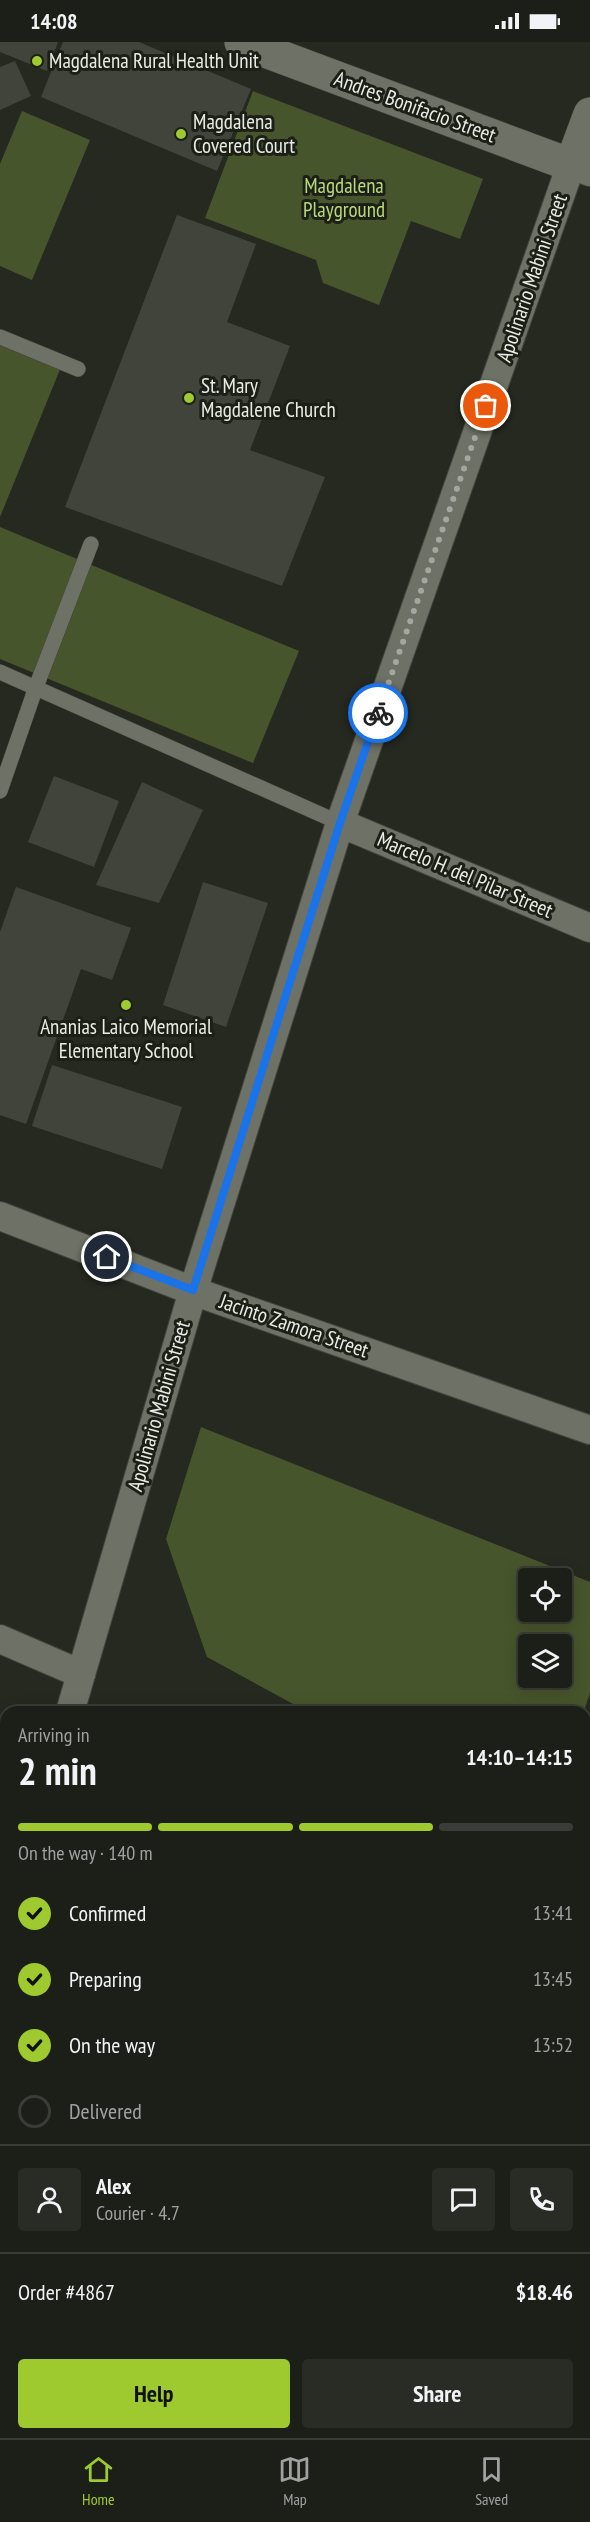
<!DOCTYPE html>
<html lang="en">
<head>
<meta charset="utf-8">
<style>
	:root { --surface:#1c1f18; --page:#292c25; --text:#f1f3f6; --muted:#a0a2a2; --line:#3a3d37; --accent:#9eca2f }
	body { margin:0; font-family:"PT Sans Narrow",sans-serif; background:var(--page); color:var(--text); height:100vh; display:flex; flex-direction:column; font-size:22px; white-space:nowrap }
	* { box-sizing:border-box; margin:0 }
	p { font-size:20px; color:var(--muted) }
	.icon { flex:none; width:33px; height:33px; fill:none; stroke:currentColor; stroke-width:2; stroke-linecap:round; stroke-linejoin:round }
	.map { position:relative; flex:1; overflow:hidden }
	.drawer { position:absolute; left:0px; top:1664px; width:591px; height:734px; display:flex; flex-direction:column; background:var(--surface); border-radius:18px 18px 0 0; box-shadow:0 3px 15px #0003,0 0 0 2px var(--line) }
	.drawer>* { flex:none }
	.fabs { position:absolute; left:518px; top:1526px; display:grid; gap:12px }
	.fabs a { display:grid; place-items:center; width:54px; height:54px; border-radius:6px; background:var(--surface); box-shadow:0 3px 15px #0003,0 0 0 2px var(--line); font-size:30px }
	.pin { position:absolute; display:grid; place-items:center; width:51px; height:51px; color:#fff; margin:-26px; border:3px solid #fff; border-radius:50%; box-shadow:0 2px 6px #0007 }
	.courier { position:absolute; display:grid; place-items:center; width:60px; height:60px; margin:-30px; border:4px solid #1a73e8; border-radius:50%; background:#fff; color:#222; box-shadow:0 2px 8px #0007 }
	.summary em { font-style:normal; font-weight:800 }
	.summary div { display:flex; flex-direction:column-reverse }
	.summary { display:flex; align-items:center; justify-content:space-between; height:102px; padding:0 18px }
	h1 { font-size:39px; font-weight:800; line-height:45px }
	.bar { display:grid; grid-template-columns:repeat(4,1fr); gap:9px 6px; align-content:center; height:72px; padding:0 18px }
	.bar i { height:8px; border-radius:4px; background:var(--line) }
	.bar .active { background:var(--accent) }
	.bar p { grid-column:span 4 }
	.line { display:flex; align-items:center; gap:15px; padding:0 18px; border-top:2px solid var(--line) }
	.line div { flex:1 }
	.round { display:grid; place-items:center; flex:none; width:63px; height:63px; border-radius:6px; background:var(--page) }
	ol { padding:0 18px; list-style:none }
	li { display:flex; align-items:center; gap:18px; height:66px }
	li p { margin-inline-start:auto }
	li .icon { padding:6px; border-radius:50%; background:var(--accent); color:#111; stroke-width:4 }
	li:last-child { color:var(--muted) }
	li i { width:33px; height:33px; border:3px solid var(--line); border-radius:50% }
	.action { display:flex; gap:12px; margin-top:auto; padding:12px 18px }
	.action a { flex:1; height:69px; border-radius:6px; background:var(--accent); color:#111; font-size:24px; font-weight:800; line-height:69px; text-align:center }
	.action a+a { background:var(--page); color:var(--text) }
	.status { display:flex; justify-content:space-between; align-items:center; height:42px; padding:0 30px; background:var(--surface); direction:ltr }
	.status svg { height:16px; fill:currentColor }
	.tab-bar { display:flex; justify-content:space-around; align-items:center; height:84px; border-top:2px solid var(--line); background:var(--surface); font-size:16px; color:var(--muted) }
	.tab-bar a { display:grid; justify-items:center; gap:3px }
	.tab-bar .active { color:var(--accent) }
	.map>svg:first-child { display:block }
	.green { fill:#47552c; fill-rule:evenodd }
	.building { fill:#41443b }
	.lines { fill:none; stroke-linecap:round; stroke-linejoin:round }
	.lane-casing { stroke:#43453e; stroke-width:16 }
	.street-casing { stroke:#43453e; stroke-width:30 }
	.secondary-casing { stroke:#43453e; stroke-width:34 }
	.lane { stroke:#6d7166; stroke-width:15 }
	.street { stroke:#6d7166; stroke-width:28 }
	.secondary { stroke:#6d7166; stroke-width:33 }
	.done { stroke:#a4a7a0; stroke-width:6; stroke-dasharray:0 10.8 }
	.route { stroke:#1a73e8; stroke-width:8 }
	.poi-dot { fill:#9eca2f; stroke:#1c1f16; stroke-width:2 }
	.labels { text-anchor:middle; stroke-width:6; stroke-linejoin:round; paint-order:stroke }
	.poi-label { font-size:21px; fill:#e9ebe5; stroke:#1c1f16; text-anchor:start }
	.street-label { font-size:21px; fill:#e9ebe5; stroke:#1c1f16 }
	.park-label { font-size:21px; fill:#b7d97a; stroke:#1c1f16 }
</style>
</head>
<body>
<div class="status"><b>14:08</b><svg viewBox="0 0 49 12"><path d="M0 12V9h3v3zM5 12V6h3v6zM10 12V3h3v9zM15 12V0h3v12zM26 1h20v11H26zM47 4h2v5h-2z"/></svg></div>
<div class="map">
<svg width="590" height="2396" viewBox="0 0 590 2396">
	<rect width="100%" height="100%" fill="#252920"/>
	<g class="green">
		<path d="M 253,49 L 483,137 L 460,197 L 411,179 L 379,263 L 323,241 L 316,218 L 205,176 Z"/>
		<path d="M 22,69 L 90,98 L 32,238 L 0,224 L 0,122 Z"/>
		<path d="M 0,300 L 61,325 L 0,475 Z"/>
		<path d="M 0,485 L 299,609 L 253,721 L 0,617 Z"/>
		<path d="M 201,1385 L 590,1540 L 590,1651 L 584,1669 L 306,1669 L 207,1615 L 166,1497 ZM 528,1536 L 561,1536 L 561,1569 L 528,1569 ZM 528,1602 L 561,1602 L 561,1635 L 528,1635 Z"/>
		<path d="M 585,1736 L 590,1737 L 590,1951 L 585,1950 Z"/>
		<path d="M 6,1890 L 6,2391 L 495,2391 L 495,2396 L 0,2396 L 0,1891 Z"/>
	</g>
	<g class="building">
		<path d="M 0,0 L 58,0 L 47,29 L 0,10 Z"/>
		<path d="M 63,0 L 139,0 L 251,47 L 217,129 L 41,55 Z"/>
		<path d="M 15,19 L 31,54 L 0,68 L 0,25 Z"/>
		<path d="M 177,173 L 256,202 L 227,280 L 290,304 L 250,408 L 325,435 L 282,544 L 65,465 Z"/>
		<path d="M 54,734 L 119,759 L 94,825 L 28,800 Z"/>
		<path d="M 142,740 L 203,768 L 159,861 L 96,843 Z"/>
		<path d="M 203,840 L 268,861 L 226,985 L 163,963 Z"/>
		<path d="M 16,845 L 131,886 L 112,938 L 81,927 L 26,1082 L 0,1073 L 0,890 Z"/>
		<path d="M 52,1023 L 182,1065 L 162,1127 L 32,1084 Z"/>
	</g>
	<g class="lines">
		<g class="lane-casing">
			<g id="lane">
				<path d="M 0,295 L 78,327"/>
				<path d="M 0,630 L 340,781"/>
				<path d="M 0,749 L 36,645 L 91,502"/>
			</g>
		</g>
		<g class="street-casing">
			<g id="street">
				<path d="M 340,781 L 590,886"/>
				<path d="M 0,1174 L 193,1249 L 590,1388"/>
				<path d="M 0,1597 L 81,1632"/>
				<path d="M 70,1670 L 193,1249 L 340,781 L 571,123 L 590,130"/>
				<path d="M 0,1916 L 6,1895"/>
				<path d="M 585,1929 L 590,1915"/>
				<path d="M 534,2391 L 534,2396"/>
			</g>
		</g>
		<g class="secondary-casing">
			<path id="secondary" d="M 241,0 L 571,123 L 590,72"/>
		</g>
		<use href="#lane" class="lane"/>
		<use href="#street" class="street"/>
		<use href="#secondary" class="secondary"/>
	</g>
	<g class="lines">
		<path class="done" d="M 378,671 L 486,364"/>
		<path class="route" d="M 107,1215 L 193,1248 L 340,781 L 378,671"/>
	</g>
	<g class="poi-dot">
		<circle cx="37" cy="19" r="6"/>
		<circle cx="181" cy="92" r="6"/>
		<circle cx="189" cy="356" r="6"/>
		<circle cx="126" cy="963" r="6"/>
	</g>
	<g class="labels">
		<g class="poi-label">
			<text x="49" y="26">Magdalena Rural Health Unit</text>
			<text x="193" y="87">Magdalena<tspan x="193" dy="24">Covered Court</tspan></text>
			<text x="201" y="351">St. Mary<tspan x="201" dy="24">Magdalene Church</tspan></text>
			<text x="126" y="992" text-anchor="middle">Ananias Laico Memorial<tspan x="126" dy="24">Elementary School</tspan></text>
		</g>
		<g class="street-label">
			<text transform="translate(415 65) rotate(20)" y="7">Andres Bonifacio Street</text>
			<text transform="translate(532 236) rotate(-71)" y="7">Apolinario Mabini Street</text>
			<text transform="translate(465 833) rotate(23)" y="7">Marcelo H. del Pilar Street</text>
			<text transform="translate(294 1284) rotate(19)" y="7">Jacinto Zamora Street</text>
			<text transform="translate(159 1364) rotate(-74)" y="7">Apolinario Mabini Street</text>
		</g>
		<g class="park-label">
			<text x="344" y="151">Magdalena<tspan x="344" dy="24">Playground</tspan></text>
		</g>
	</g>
</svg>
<div class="fabs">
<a><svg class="icon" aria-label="locate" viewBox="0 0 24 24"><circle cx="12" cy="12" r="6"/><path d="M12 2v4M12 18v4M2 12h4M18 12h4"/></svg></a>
<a><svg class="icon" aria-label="layers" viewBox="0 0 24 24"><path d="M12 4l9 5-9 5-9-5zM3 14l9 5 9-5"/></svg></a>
</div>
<div class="pin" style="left:486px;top:364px;background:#ea580c"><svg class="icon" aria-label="bag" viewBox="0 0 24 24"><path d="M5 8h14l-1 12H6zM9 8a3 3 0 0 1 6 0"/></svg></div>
<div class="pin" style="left:107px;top:1215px;background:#1f2937"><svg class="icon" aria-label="home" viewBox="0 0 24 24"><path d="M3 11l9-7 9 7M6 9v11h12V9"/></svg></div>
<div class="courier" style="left:378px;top:671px"><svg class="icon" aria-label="bike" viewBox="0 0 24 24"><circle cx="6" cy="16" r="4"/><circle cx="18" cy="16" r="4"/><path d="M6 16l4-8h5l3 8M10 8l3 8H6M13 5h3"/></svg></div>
<section class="drawer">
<div class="summary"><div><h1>2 min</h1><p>Arriving in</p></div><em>14:10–14:15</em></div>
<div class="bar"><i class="active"></i><i class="active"></i><i class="active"></i><i></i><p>On the way · 140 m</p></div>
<ol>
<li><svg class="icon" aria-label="check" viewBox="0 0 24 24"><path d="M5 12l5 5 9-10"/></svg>Confirmed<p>13:41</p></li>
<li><svg class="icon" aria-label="check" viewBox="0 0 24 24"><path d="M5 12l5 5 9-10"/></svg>Preparing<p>13:45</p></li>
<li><svg class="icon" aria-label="check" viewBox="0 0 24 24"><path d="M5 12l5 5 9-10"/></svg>On the way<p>13:52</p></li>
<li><i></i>Delivered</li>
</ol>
<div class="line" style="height:108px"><a class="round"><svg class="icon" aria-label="person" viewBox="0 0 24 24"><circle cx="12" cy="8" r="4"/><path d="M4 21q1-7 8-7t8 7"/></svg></a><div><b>Alex</b><p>Courier · 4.7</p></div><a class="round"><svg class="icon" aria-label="chat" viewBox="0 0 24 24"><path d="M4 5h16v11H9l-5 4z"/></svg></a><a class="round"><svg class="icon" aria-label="phone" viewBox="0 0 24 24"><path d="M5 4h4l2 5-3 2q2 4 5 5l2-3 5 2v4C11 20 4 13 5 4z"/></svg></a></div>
<div class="line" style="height:78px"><div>Order #4867</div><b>$18.46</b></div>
<div class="action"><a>Help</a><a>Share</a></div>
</section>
</div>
<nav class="tab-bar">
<a class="active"><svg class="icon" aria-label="home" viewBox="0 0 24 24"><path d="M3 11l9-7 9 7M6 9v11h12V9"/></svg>Home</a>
<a><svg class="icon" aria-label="map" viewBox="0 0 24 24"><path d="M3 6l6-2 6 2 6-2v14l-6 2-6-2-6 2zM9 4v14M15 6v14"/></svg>Map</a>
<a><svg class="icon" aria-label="saved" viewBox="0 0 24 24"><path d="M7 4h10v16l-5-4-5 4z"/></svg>Saved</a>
</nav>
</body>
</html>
